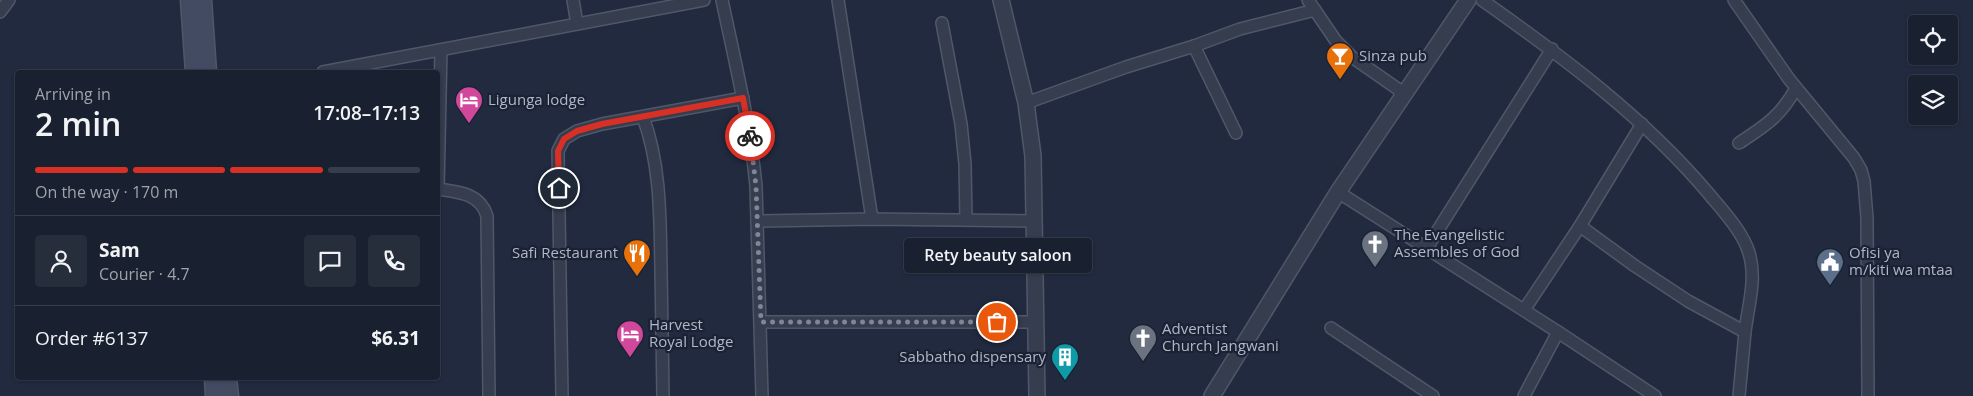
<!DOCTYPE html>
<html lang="en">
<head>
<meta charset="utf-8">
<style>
	:root { --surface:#19202f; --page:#262d3b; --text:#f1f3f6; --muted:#9fa3aa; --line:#373e4b; --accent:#d93025 }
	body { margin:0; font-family:"Open Sans",sans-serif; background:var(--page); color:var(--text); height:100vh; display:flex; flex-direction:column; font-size:19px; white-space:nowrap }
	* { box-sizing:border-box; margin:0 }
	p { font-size:16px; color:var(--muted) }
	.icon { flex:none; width:28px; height:28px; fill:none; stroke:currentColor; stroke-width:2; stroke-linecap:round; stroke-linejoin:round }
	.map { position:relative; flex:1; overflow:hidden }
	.details { position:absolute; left:15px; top:70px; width:425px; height:310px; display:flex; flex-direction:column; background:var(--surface); border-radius:5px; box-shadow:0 1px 4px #0004,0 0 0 1px var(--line) }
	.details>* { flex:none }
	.controls { position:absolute; left:1908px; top:15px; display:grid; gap:10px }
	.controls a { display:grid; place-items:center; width:50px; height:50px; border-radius:5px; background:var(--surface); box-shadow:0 1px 4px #0004,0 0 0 1px var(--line); font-size:25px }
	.pin { position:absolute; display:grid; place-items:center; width:42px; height:42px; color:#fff; margin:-21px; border:2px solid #fff; border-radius:50%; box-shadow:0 1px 5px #0007 }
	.courier { position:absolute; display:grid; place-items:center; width:50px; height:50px; margin:-25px; border:4px solid #d93025; border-radius:50%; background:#fff; color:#222; box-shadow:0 1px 6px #0007 }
	.bubble { position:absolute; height:35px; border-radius:5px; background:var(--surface); box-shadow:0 1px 4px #0004,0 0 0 1px var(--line); font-size:16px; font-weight:600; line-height:35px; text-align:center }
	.headline em { font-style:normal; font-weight:600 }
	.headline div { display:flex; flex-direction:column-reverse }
	.headline { display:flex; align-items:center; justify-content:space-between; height:85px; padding:0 20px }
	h1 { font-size:32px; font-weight:600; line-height:38px }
	.bar { display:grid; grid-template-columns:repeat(4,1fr); gap:8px 5px; align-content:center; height:60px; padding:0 20px }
	.bar i { height:6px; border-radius:4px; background:var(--line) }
	.bar .selected { background:var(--accent) }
	.bar p { grid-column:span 4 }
	.line { display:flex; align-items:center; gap:12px; padding:0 20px; border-top:1px solid var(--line) }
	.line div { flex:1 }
	.round { display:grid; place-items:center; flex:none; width:52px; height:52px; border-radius:5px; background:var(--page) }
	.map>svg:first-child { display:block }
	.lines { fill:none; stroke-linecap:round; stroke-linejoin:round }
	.minor-casing { stroke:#505769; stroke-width:14 }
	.tertiary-casing { stroke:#505769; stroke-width:18 }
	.secondary-casing { stroke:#505769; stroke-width:19 }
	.minor { stroke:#353d4e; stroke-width:11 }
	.tertiary { stroke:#353d4e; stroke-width:15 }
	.secondary { stroke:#434b62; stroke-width:16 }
	.done { stroke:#7f8699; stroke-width:5; stroke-dasharray:0 9 }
	.route { stroke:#d93025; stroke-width:6 }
	.labels { text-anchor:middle; stroke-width:4.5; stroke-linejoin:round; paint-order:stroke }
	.poi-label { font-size:15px; fill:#b1b7ca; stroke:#1a2233; text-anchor:start }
</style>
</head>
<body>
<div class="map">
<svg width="1973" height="396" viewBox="0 0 1973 396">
	<rect width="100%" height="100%" fill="#212a3f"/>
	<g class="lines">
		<g class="minor-casing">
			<g id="minor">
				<path d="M 573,0 L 577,24"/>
				<path d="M 722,0 C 735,62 750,123 756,186 L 762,396"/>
				<path d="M 838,0 L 872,219"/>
				<path d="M 1308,0 L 1336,41 L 1352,57 L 1405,94"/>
				<path d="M 1482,0 C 1564,58 1644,117 1709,194 C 1723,211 1743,232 1749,253 C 1757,279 1748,306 1745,332 C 1743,353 1741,375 1739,396"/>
				<path d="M 1734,0 L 1789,79 L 1854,158 L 1861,170 L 1864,181 L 1867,218 L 1868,396"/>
				<path d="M 0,12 L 9,0"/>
				<path d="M 942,23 L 961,124 L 965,164 L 966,219"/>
				<path d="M 1194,46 L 1236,133"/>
				<path d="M 323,72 L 704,0"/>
				<path d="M 1026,103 L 1126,67 L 1194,46 L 1240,29 L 1315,10"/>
				<path d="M 643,117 C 661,165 660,219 661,269 C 662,311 662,354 663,396"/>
				<path d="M 1739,143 C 1765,126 1781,116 1796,88"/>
				<path d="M 438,189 C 458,192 480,193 487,216 L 489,396"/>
				<path d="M 438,189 L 441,50"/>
				<path d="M 1338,192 L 1558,332 L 1655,396"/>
				<path d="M 757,221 L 872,219 L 1034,221"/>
				<path d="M 1580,226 L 1635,266 L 1688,301 L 1745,332"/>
				<path d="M 1426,249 L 1552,49"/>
				<path d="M 1524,310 L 1580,226 L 1642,124"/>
				<path d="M 761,322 L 1036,322"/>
				<path d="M 1331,328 L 1433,396"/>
				<path d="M 562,396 L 558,151 L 564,139 L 577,131 L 602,124 L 743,98"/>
				<path d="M 1524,396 L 1558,332"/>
			</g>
		</g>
		<g class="tertiary-casing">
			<g id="tertiary">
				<path d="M 1001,0 L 1026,103 L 1033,156 L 1037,396"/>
				<path d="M 1212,396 L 1338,192 L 1468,0"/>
			</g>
		</g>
		<g class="secondary-casing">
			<g id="secondary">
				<path d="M 189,0 L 194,72"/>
				<path d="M 203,0 L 208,72"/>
				<path d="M 213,378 L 214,396"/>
				<path d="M 228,378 L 230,396"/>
			</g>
		</g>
		<use href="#minor" class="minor"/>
		<use href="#tertiary" class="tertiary"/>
		<use href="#secondary" class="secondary"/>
	</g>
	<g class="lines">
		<path class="done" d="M 750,136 L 756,186 L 761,322 L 997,322"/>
		<path class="route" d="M 559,188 L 558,151 L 564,139 L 577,131 L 602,124 L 743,98 L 750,136"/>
	</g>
	<defs>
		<g id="bar-pin" transform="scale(1.4375)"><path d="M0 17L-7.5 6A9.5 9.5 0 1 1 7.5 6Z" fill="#e8710a" stroke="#1a2233"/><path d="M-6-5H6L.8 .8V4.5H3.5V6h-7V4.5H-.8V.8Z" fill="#fff"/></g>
		<g id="hotel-pin" transform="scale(1.4375)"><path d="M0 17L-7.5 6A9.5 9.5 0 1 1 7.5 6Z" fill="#d1479c" stroke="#1a2233"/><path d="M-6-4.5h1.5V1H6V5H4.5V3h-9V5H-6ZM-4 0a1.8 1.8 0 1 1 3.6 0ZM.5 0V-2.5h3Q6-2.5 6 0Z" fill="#fff"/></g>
		<g id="church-pin" transform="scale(1.4375)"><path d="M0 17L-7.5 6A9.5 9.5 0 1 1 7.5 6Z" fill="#6b7280" stroke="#1a2233"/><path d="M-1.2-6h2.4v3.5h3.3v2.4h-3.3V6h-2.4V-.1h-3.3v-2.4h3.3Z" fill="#fff"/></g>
		<g id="restaurant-pin" transform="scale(1.4375)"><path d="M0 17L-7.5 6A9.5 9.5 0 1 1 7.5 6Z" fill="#e8710a" stroke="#1a2233"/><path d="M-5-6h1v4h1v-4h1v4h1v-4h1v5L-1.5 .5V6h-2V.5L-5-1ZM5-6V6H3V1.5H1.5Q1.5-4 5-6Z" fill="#fff"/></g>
		<g id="civic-pin" transform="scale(1.4375)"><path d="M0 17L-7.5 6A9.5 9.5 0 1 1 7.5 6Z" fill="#5c6f8a" stroke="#1a2233"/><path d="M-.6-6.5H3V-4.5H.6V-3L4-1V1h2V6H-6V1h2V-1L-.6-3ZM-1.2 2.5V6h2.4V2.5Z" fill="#fff"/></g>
		<g id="building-pin" transform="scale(1.4375)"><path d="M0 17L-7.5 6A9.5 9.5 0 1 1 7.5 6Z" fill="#0f9aa8" stroke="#1a2233"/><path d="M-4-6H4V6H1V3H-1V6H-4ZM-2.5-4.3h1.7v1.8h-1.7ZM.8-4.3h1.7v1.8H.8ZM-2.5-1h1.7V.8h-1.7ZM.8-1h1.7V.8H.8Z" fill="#fff"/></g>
	</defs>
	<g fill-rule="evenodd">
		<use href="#bar-pin" x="1340" y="56"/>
		<use href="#hotel-pin" x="469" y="100"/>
		<use href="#church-pin" x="1375" y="244"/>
		<use href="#restaurant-pin" x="637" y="253"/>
		<use href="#civic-pin" x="1830" y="262"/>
		<use href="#hotel-pin" x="630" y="334"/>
		<use href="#church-pin" x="1143" y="338"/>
		<use href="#building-pin" x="1065" y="357"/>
	</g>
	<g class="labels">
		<g class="poi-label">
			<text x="1359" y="61">Sinza pub</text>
			<text x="488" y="105">Ligunga lodge</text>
			<text x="1394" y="240">The Evangelistic<tspan x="1394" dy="17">Assembles of God</tspan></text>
			<text x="618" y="258" text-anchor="end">Safi Restaurant</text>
			<text x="1849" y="258">Ofisi ya<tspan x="1849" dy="17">m/kiti wa mtaa</tspan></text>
			<text x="649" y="330">Harvest<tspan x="649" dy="17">Royal Lodge</tspan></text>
			<text x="1162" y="334">Adventist<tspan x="1162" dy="17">Church Jangwani</tspan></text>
			<text x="1046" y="362" text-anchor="end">Sabbatho dispensary</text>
		</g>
	</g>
</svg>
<div class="controls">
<a><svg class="icon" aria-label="locate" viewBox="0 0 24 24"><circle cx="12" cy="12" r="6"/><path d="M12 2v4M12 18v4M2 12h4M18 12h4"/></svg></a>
<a><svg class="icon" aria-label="layers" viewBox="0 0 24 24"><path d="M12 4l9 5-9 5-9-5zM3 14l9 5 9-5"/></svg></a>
</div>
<div class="pin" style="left:997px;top:322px;background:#ea580c"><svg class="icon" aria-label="bag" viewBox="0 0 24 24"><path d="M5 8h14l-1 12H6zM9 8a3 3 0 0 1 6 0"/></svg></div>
<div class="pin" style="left:559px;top:188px;background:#1f2937"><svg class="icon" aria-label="home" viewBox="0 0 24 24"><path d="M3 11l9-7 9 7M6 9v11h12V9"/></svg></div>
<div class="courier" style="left:750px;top:136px"><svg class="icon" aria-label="bike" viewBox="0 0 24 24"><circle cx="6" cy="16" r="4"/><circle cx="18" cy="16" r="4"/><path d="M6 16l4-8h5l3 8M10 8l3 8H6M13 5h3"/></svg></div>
<div class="bubble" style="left:904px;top:238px;width:188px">Rety beauty saloon</div>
<section class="details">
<div class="headline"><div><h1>2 min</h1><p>Arriving in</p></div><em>17:08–17:13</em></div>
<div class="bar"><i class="selected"></i><i class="selected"></i><i class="selected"></i><i></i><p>On the way · 170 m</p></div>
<div class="line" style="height:90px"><a class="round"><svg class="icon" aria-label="person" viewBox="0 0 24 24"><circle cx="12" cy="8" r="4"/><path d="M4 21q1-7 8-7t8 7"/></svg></a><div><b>Sam</b><p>Courier · 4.7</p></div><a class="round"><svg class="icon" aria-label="chat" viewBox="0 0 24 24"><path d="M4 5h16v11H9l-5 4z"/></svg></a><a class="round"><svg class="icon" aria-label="phone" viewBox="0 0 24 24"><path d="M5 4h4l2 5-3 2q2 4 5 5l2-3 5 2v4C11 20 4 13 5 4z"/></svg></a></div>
<div class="line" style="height:65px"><div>Order #6137</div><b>$6.31</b></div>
</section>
</div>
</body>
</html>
